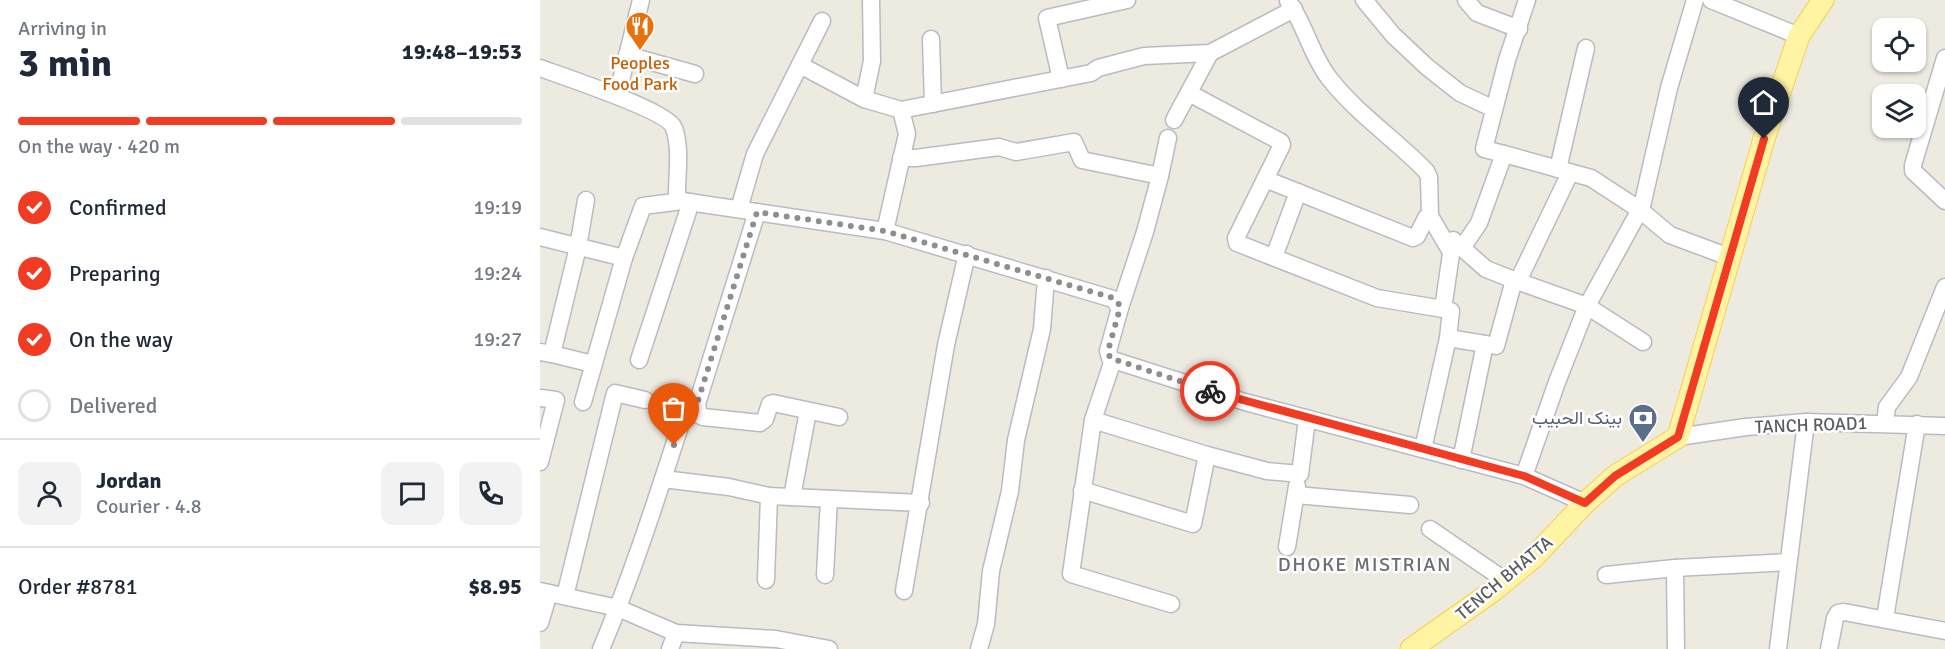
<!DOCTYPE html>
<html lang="en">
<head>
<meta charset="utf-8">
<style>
	:root { --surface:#fff; --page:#f2f2f3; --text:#1f2937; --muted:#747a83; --line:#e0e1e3; --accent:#f13c23 }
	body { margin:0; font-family:Signika,Vazirmatn,sans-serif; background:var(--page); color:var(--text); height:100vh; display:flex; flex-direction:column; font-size:22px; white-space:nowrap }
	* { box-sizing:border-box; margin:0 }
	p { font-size:20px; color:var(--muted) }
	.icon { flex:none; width:33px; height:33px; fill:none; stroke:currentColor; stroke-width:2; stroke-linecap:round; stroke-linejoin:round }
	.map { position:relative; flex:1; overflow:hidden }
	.drawer { display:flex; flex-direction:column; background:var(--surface); width:540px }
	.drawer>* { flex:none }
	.tools { position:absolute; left:1332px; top:18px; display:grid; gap:12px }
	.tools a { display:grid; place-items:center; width:54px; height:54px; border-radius:12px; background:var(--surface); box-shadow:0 2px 4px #0004; font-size:30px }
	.pin { position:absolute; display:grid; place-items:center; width:51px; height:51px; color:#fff; margin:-62px -26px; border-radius:50% 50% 50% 0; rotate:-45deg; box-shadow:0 0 6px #0007 }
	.pin .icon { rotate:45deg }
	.courier { position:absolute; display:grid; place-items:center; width:60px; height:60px; margin:-30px; border:4px solid #f13c23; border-radius:50%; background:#fff; color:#222; box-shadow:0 2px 8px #0007 }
	.headline em { font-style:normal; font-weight:700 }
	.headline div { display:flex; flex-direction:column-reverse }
	.headline { display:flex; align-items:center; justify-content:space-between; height:102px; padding:0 18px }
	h1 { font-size:39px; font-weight:700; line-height:45px }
	.bar { display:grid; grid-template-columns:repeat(4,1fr); gap:9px 6px; align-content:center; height:72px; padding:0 18px }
	.bar i { height:8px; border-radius:4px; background:var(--line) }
	.bar .selected { background:var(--accent) }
	.bar p { grid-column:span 4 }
	.line { display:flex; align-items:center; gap:15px; padding:0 18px; border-top:2px solid var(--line) }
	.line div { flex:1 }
	.round { display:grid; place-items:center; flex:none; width:63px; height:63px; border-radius:12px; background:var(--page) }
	ol { padding:0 18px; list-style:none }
	li { display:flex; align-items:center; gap:18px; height:66px }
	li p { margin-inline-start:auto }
	li .icon { padding:6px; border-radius:50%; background:var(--accent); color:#fff; stroke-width:4 }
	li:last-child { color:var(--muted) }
	li i { width:33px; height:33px; border:3px solid var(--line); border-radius:50% }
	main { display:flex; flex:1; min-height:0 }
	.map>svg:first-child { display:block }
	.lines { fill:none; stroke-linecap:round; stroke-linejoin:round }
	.minor-casing { stroke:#b8bbc0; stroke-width:19 }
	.major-casing { stroke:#f7d04f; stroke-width:23 }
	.minor { stroke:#fff; stroke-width:16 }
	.major { stroke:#fff4a3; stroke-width:21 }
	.done { stroke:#8d8f8e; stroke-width:6; stroke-dasharray:0 10.8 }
	.route { stroke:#f13c23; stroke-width:8 }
	.labels { text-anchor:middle; stroke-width:5; stroke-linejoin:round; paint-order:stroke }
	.food-label { font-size:18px; fill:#c56008; stroke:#fff }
	.service-label { font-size:18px; fill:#4e5e75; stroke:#fff; text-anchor:end }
	.street-label { font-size:18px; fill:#595d62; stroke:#fff }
	.neighbourhood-label { font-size:20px; letter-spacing:1.5px; fill:#6a6f74; stroke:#fff }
</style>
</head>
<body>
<main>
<section class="drawer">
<div class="headline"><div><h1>3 min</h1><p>Arriving in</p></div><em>19:48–19:53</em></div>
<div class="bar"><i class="selected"></i><i class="selected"></i><i class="selected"></i><i></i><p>On the way · 420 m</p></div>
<ol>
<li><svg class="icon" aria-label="check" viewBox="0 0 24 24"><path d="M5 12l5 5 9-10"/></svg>Confirmed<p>19:19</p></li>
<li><svg class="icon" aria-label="check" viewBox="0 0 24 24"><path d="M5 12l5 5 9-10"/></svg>Preparing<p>19:24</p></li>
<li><svg class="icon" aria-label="check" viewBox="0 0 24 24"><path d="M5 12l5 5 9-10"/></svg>On the way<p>19:27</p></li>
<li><i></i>Delivered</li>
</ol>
<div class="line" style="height:108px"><a class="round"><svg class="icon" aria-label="person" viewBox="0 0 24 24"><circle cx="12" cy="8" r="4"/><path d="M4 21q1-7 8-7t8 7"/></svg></a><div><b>Jordan</b><p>Courier · 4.8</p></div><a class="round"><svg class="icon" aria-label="chat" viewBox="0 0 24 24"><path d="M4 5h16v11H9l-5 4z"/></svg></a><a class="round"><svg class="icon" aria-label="phone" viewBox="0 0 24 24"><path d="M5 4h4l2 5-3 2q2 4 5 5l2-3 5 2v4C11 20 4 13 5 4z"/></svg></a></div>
<div class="line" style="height:78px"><div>Order #8781</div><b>$8.95</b></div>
</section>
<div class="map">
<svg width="1405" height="649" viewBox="0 0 1405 649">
	<rect width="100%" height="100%" fill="#edebe0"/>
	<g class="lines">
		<g class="minor-casing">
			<g id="minor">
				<path d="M 824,0 L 853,35 L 887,67 L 920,93 L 954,109"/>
				<path d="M 926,0 L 937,13 L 979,29"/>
				<path d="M 1171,0 L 1259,36"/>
				<path d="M 748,1 C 765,24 771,55 789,78 C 817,114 855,139 886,171 L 889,177 L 890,216 L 911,252"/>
				<path d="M 391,39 L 393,104"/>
				<path d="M 87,55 L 155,74"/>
				<path d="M 1405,58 L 1373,165 L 1373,171 L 1405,201"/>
				<path d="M 260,65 L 324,99 L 332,61 L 331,0"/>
				<path d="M 0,68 C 22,76 128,111 134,128 C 141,148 137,173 137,193 L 138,199 L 142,201"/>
				<path d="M 521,79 L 507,18 L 587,0"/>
				<path d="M 649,93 L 741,142 L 742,145 L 696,238 L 697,243 L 837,298 L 903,309"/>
				<path d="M 77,96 L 101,0"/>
				<path d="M 324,99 L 361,110 L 551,73 L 558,68 L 604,56 L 670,53 L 754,9"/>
				<path d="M 634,120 L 670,53"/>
				<path d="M 964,154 L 944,149 L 967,60 L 987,0"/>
				<path d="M 361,158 L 376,158 L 459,147 L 476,152 L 534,142 L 542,160 L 620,176 L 628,138"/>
				<path d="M 1018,169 L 1046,48"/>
				<path d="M 725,179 L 873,238 L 877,236 L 886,218 L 890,216"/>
				<path d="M 199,209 L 215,154 L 282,21"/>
				<path d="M 345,231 L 367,134 L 361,110"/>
				<path d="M 0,237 L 84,258 L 103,206 L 142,201 L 345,231 L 573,299 L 580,308 L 568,351 L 570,358 L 573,360 L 705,402 L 984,476 L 1045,503"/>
				<path d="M 922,248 L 939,223 L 964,154 L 1051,178 L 1100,210 L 1130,235 L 1189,257"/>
				<path d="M 734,257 L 758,192"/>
				<path d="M 978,281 L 1030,173"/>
				<path d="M 580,308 L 605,232 L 620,176"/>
				<path d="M 908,338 L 911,311 L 903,309 L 913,240 L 946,269 L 974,280"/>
				<path d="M 0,352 L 12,354 L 38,247 L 46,200"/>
				<path d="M 12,354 L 53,364"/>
				<path d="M 99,360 L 151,202"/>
				<path d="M 573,360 L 553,420 L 531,574 L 631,604"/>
				<path d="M 0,398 L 16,400 L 0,462"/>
				<path d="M 43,402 L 84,258"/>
				<path d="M 157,404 L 159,415 L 163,417 L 220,423 L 225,419 L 230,404 L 233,403 L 299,417"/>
				<path d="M 553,420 L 667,455"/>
				<path d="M 1345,423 L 1347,407 L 1369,377 L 1405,287"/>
				<path d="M 1138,437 L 1206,427 L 1266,422 L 1405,426"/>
				<path d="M 883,449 L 908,338 L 945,344"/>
				<path d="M 921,460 L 945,344 L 956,346 L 974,280 L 1047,306 L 1103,342"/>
				<path d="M 984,476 L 1017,382 L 1047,306 L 1102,206 L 1129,88 L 1155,0"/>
				<path d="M 123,479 L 189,487 L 229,496 L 381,503"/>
				<path d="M 542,490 L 653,524 L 667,455 L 727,471 L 760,474 L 767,419"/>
				<path d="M 756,495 L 870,505"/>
				<path d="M 252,497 L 268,411"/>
				<path d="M 890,529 L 966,581"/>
				<path d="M 747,547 L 757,486"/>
				<path d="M 1135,568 L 1136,649"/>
				<path d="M 285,575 L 289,499"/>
				<path d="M 1066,575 L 1135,568 L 1248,562"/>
				<path d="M 226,580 L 229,496"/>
				<path d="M 0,591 L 78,608 L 136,633 L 236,639 L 289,649"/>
				<path d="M 364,591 L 406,345 L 427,254"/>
				<path d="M 25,596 L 75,393 L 105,400"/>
				<path d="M 1345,618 L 1377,424"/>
				<path d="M 0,623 L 9,593"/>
				<path d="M 61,649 C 94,571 119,491 145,411 L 157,404 L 217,212"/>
				<path d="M 130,649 L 136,633"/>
				<path d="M 439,649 L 446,624 L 451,571 L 470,491 L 476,440 L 502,329 L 506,278"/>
				<path d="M 1238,649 L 1266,422"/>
				<path d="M 1289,649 L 1295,618 L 1298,613 L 1304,612 L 1405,631"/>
			</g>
		</g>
		<g class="major-casing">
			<path id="major" d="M 871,649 L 953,591 L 993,558 L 1045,503 L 1075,476 L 1138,437 L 1224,139 L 1259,36 L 1283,0"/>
		</g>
		<use href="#minor" class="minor"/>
		<use href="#major" class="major"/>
	</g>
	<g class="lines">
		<path class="done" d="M 134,445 L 145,411 L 157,404 L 217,212 L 345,231 L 573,298 L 578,302 L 580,308 L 568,351 L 570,358 L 670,391"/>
		<path class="route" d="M 670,391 L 984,476 L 1045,503 L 1075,476 L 1138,437 L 1224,139"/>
	</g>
	<defs>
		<g id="restaurant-pin" transform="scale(1.5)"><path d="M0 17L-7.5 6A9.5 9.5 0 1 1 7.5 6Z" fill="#e8710a" stroke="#fff"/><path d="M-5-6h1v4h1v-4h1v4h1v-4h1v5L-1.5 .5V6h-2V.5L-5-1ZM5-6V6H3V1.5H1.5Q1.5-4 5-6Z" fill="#fff"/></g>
		<g id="bank-pin" transform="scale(1.5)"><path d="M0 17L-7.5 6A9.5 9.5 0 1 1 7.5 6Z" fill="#5c6f8a" stroke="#fff"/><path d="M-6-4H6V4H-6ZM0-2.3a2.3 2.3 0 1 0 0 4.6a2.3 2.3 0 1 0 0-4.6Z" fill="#fff"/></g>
	</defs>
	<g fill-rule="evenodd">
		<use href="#restaurant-pin" x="100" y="26"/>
		<use href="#bank-pin" x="1103" y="418"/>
	</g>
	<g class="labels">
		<g class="food-label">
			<text x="100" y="69">Peoples<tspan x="100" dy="21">Food Park</tspan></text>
		</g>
		<g class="service-label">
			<text x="1082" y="424">بينک الحبيب</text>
		</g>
		<g class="street-label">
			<text transform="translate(1271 425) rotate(-2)" y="6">TANCH ROAD1</text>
			<text transform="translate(964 578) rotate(-40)" y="6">TENCH BHATTA</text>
		</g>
		<g class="neighbourhood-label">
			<text x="825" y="571">DHOKE MISTRIAN</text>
		</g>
	</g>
</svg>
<div class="tools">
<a><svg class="icon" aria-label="locate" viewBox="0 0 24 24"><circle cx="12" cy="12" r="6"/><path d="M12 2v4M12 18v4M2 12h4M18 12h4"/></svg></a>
<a><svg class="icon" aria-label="layers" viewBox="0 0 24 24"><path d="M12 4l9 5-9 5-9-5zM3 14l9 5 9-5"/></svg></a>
</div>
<div class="pin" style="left:134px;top:445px;background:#ea580c"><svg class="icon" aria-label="bag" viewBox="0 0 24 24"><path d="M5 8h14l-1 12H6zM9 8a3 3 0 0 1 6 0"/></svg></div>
<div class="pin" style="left:1224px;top:139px;background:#1f2937"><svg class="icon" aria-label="home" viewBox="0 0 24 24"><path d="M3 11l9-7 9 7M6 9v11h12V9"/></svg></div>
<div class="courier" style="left:670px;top:391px"><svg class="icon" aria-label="bike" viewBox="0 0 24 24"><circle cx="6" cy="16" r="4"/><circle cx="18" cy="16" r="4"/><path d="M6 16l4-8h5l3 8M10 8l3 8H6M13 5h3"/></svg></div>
</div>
</main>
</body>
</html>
